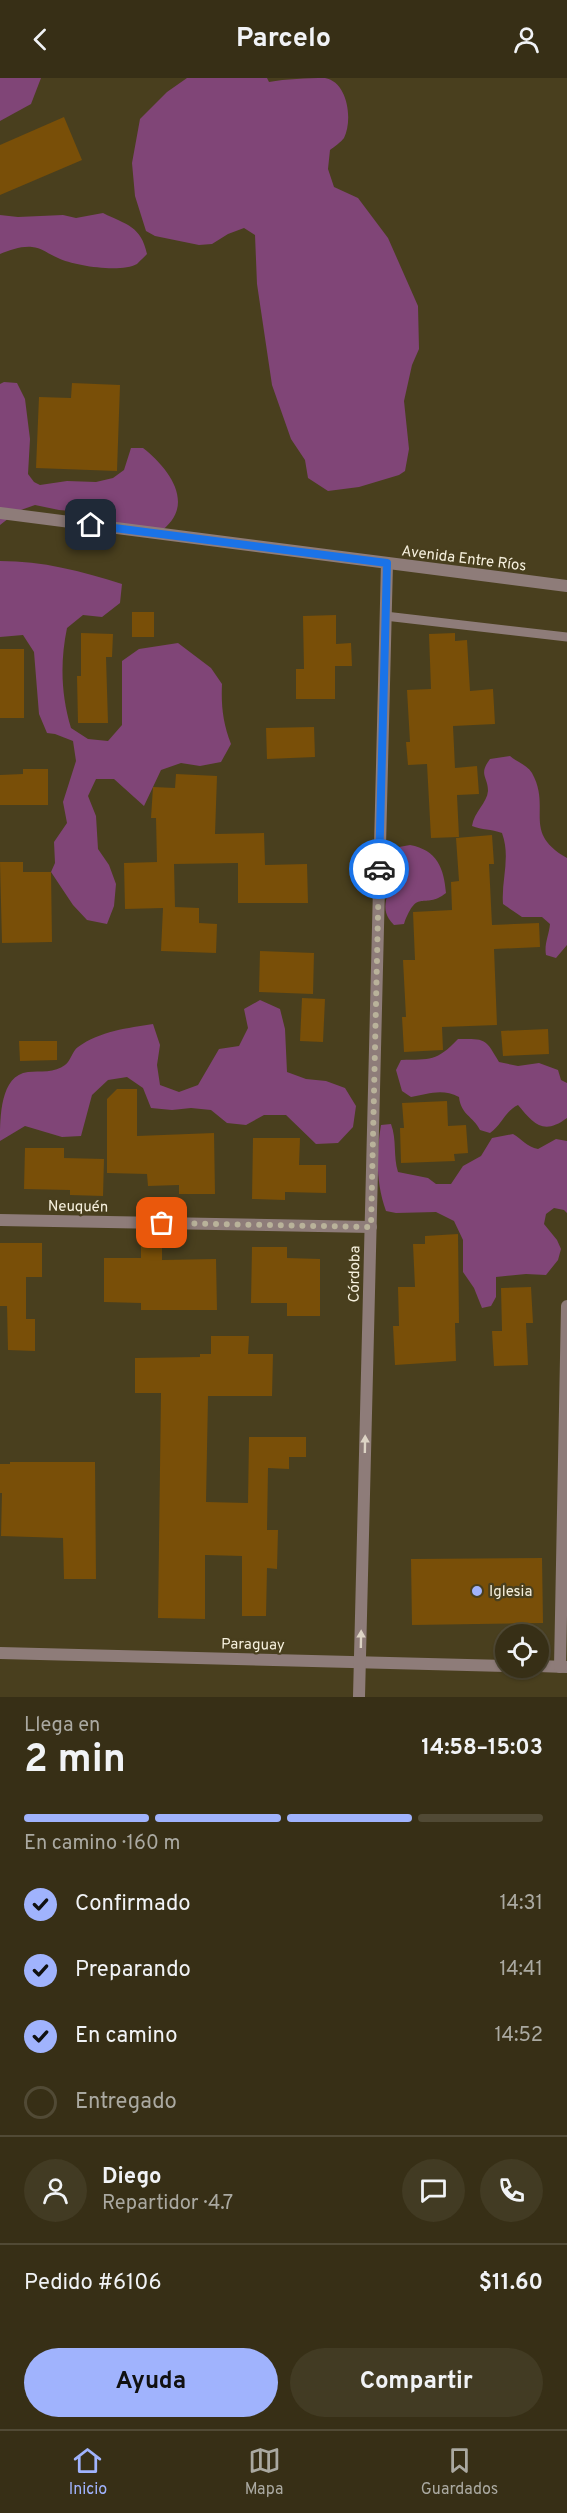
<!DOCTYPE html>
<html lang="es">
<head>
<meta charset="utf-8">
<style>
	:root { --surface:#372f16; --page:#423b23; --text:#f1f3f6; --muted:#aaa9a1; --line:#514a35; --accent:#a0b3fd }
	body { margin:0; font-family:Overpass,sans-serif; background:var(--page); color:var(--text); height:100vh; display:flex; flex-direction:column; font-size:22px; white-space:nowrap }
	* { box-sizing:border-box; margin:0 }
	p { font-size:20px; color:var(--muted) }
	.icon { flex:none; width:33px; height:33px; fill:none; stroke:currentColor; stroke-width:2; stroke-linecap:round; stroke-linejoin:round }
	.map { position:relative; height:1619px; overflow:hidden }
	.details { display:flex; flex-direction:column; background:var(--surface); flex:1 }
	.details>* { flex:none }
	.buttons { position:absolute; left:495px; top:1546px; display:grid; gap:12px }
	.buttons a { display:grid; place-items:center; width:54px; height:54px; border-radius:50%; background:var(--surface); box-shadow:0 2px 4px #0004,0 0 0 2px var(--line); font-size:30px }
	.pin { position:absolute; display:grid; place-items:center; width:51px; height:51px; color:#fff; margin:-26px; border-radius:12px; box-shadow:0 3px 9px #0006 }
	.courier { position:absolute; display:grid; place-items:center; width:60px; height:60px; margin:-30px; border:4px solid #1a73e8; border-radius:50%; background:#fff; color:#222; box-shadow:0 2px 8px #0007 }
	.headline em { font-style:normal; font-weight:700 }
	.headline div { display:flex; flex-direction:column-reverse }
	.headline { display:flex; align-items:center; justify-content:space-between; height:102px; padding:0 24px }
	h1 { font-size:39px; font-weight:700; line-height:45px }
	.bar { display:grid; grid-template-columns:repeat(4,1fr); gap:9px 6px; align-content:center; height:72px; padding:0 24px }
	.bar i { height:8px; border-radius:4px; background:var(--line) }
	.bar .active { background:var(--accent) }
	.bar p { grid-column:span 4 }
	.line { display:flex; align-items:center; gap:15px; padding:0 24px; border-top:2px solid var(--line) }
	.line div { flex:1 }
	.round { display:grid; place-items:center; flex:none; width:63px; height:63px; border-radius:32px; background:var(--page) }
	ol { padding:0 24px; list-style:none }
	li { display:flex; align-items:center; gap:18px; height:66px }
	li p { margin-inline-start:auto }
	li .icon { padding:6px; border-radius:50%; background:var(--accent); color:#111; stroke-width:4 }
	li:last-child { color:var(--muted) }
	li i { width:33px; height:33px; border:3px solid var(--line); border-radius:50% }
	.primary-button { display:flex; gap:12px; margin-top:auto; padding:12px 24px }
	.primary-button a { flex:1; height:69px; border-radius:36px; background:var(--accent); color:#111; font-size:24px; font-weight:700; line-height:69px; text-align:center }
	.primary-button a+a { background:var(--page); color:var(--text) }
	header { display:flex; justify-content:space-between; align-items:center; height:78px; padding:0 24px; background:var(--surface); font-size:27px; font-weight:700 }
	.dock { display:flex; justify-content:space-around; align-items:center; height:84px; border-top:2px solid var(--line); background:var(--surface); font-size:16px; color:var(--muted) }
	.dock a { display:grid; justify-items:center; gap:3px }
	.dock .active { color:var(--accent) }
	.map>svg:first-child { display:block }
	.green { fill:#804577 }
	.building { fill:#794f08 }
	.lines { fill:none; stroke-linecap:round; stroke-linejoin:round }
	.service { stroke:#8e7c79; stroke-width:9 }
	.minor { stroke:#8e7c79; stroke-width:12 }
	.tertiary { stroke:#8e7c79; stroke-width:12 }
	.oneway { fill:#dcd3c4 }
	.done { stroke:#b9b29a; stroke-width:6; stroke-dasharray:0 10.8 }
	.route { stroke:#1a73e8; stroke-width:8 }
	.poi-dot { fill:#a0b3fd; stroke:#493f1e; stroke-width:2 }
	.labels { text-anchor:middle; stroke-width:4.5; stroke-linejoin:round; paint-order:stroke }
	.street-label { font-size:15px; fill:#f6f0dd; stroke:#493f1e }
	.poi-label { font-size:15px; fill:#f6f0dd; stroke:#493f1e; text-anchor:start }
</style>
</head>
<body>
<header><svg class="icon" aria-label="back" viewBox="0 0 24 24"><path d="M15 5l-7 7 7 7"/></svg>Parcelo<svg class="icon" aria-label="person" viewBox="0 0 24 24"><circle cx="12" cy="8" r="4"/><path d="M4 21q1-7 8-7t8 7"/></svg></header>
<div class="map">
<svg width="567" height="1619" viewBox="0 0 567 1619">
	<rect width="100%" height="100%" fill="#493f1e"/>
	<g class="green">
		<path d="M 0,0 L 41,0 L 31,26 L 0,43 Z"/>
		<path d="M 187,0 L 267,0 L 269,4 C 286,1 307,0 325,0 C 348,4 353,42 344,60 C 341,64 334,69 330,72 L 328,91 L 334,109 L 358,120 L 388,160 L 418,228 L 419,271 L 412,287 L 404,323 L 409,371 L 405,393 L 399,397 L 359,409 L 328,413 L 308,400 L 305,382 L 291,361 L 272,307 L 257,206 L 255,157 L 244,150 L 228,156 L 212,166 L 199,167 L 155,158 L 146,153 L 135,118 L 132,85 L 140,41 L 167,14 Z"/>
		<path d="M 103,135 C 127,147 141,148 147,176 C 144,179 140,183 137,186 C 121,195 74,188 58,180 C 48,176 43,170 32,169 C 21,168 11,172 0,176 L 0,137 L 18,139 L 63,137 L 76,140 Z"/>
		<path d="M 4,304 L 17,305 L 25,321 L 30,361 L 28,396 L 34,404 L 40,407 L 67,403 L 96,404 L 113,400 L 124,392 L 131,370 L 143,370 C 170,391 198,429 158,455 L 124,449 L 95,435 L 59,432 L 35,427 L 18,433 L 0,447 L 0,306 Z"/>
		<path d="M 0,483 C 43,483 81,493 122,506 L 120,525 L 102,539 L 83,537 L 67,550 C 60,584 61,617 71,650 L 88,661 L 108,663 L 122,647 L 122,583 L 139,571 L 178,565 L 211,590 L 222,606 C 221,628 223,645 231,666 L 221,684 L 200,688 L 181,685 L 161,692 L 144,728 L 114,701 L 96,701 L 88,718 L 96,738 L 98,771 L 109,787 L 116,806 L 114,828 L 107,846 L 87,842 L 73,827 L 51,794 L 55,785 L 54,764 L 67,745 L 63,724 L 76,683 L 73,663 L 55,656 L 47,655 L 39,636 L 34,574 L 23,557 L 0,559 Z"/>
		<path d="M 510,678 C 517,684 527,687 532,695 C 552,731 521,754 567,780 L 567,867 L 556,880 L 546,877 C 544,866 549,857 550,846 L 542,839 L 522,839 L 503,826 C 501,802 511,780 502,755 C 491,751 482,752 472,748 C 474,734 487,725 488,713 C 488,698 478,697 490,681 Z"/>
		<path d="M 410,767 C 437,772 444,790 446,815 C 423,833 418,808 404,846 L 394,847 C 377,830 390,816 393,797 C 394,785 392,779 399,769 Z"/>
		<path d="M 260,922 L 280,931 L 285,951 L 287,994 L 306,1001 L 326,1003 L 345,1010 L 356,1028 L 353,1049 L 338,1065 L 316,1066 L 286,1037 L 264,1037 L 246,1047 L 227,1045 L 211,1032 L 191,1030 L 172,1032 L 151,1030 L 143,1010 L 127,999 L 108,1002 L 92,1017 L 81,1058 L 62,1059 L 25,1048 L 0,1063 C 0,1040 0,997 28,994 C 40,993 55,995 65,987 C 71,983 72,973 78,969 C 100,953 128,950 153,946 L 160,967 L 157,987 L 160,1007 L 179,1014 L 198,1007 L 219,971 L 239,968 L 248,950 L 244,931 Z"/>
		<path d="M 458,961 C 486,961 485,960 499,984 L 518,988 L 539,985 L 558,992 L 561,1002 L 567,1005 L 567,1040 C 543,1058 533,1045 518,1027 C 505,1033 502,1047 490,1055 L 480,1052 C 473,1038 461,1037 459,1019 C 442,1010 428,1016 411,1019 L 402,1013 L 396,992 L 401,982 C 431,981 436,984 458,961 Z"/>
		<path d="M 391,1046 C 397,1062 393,1078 398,1094 L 428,1100 L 436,1106 L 451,1106 L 463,1088 L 481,1078 L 492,1060 L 513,1056 C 522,1061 527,1069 538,1071 L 556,1061 L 567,1063 L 567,1135 L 564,1132 L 554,1130 L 546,1136 L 544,1146 L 557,1162 L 561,1171 L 558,1182 L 546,1197 L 526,1196 L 496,1199 L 496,1219 L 491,1228 L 482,1230 L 474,1210 L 463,1194 L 463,1162 L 454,1143 L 436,1134 L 396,1135 L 386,1133 C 376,1105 376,1076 381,1047 Z"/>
	</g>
	<g class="building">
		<path d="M 64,39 L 82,82 L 0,117 L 0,67 Z"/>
		<path d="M 72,305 L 120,307 L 117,393 L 36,390 L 39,319 L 71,320 Z"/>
		<rect x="132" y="534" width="22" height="25"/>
		<path d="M 336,537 L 336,566 L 351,565 L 352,588 L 335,588 L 335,621 L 296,621 L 296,591 L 304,591 L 303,538 Z"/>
		<path d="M 81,555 L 113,556 L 112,579 L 106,579 L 108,645 L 78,645 L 77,598 L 81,598 Z"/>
		<path d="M 455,555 L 455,563 L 467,562 L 470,613 L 493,611 L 495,646 L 453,648 L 455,690 L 477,688 L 479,716 L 457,717 L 459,759 L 431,760 L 427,686 L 408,687 L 406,664 L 410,664 L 407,612 L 431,611 L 429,556 Z"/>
		<rect x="0" y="571" width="24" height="69"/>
		<path d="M 314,649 L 315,679 L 267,681 L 266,650 Z"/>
		<path d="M 23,691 L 48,691 L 48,727 L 0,727 L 0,697 L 23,696 Z"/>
		<path d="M 176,696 L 217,698 L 215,756 L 264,755 L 265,787 L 307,786 L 308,825 L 238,825 L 238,785 L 174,786 L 175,829 L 199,830 L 199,845 L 217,846 L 216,875 L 161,873 L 163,830 L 125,831 L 124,785 L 157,784 L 156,740 L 151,740 L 153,709 L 175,710 Z"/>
		<path d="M 492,757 L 494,786 L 489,786 L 492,847 L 539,845 L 540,869 L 494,871 L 497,947 L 442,949 L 443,972 L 404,974 L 402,939 L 406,939 L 403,882 L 415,882 L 413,834 L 452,832 L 451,804 L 459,803 L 456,760 Z"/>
		<path d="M 0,784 L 23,784 L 23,794 L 51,794 L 52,864 L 2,865 Z"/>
		<path d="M 260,873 L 314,875 L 313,916 L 259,914 Z"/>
		<path d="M 302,920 L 325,921 L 323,964 L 300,963 Z"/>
		<path d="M 548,951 L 549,976 L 503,978 L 501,953 Z"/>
		<path d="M 19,963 L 57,963 L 57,982 L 20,983 Z"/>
		<path d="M 117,1011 L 137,1011 L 137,1058 L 214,1055 L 215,1116 L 179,1116 L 179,1107 L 148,1108 L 147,1096 L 107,1095 L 107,1021 Z"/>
		<path d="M 447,1023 L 448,1048 L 466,1047 L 468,1075 L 454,1076 L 455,1083 L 401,1085 L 400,1050 L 404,1050 L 402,1025 Z"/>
		<path d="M 253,1060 L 300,1060 L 299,1087 L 326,1087 L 326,1115 L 285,1114 L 285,1122 L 252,1121 Z"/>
		<path d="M 25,1070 L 64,1070 L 64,1080 L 104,1081 L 103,1118 L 70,1117 L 70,1112 L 24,1111 Z"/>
		<path d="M 458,1156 L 459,1245 L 455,1245 L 456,1283 L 395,1287 L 393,1248 L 399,1248 L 398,1209 L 415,1209 L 413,1166 L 425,1166 L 425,1158 Z"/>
		<path d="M 0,1165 L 42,1165 L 42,1199 L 26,1199 L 26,1241 L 35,1241 L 35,1273 L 8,1272 L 7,1228 L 0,1228 Z"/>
		<path d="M 141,1165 L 162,1165 L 162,1182 L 216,1181 L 217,1232 L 141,1232 L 141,1225 L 104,1224 L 104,1180 L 141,1180 Z"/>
		<path d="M 252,1169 L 287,1169 L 287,1180 L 320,1181 L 320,1238 L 287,1238 L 287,1225 L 251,1225 Z"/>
		<path d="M 531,1209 L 533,1245 L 526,1245 L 528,1287 L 494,1288 L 492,1253 L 502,1253 L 501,1210 Z"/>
		<path d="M 211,1258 L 249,1258 L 248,1276 L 273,1276 L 272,1318 L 208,1318 L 206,1424 L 248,1425 L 249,1359 L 306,1359 L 306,1379 L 289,1379 L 289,1391 L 268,1390 L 267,1452 L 278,1452 L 277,1491 L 267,1490 L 266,1538 L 242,1538 L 242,1478 L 205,1477 L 205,1541 L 158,1540 L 161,1315 L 135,1315 L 135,1280 L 200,1279 L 200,1276 L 211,1276 Z"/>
		<path d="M 10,1384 L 95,1384 L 96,1501 L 64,1501 L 63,1460 L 1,1458 L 2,1415 L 0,1415 L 0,1386 L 10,1386 Z"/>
		<path d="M 542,1480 L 543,1545 L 412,1547 L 411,1481 Z"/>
	</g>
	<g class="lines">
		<path class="service" d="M 385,538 L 567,559"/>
		<g class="minor">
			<path d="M 0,1142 L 371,1149"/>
			<path d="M 0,1575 L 506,1588"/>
			<path d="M 538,1588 L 566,1589"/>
			<path d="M 560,1589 L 567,1228"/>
			<path d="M 359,1619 L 387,485"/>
		</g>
		<path class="tertiary" d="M 0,435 L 567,508"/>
	</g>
	<defs><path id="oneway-solid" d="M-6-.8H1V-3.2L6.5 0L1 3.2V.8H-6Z" transform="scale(1.5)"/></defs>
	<g class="oneway">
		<use href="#oneway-solid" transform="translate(365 1366) rotate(-89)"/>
		<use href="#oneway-solid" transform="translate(361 1561) rotate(-89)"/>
	</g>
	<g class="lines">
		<path class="done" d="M 162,1145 L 371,1149 L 379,791"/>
		<path class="route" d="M 91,447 L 387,485 L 379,791"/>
	</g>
	<circle class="poi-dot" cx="477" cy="1513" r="6"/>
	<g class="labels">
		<g class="street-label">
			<text transform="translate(464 480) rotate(7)" y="5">Avenida Entre Ríos</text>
			<text transform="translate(78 1128) rotate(1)" y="5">Neuquén</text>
			<text transform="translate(354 1196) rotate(-89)" y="5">Córdoba</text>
			<text transform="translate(253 1566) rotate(1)" y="5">Paraguay</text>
		</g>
		<g class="poi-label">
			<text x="489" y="1518">Iglesia</text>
		</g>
	</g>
</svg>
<div class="buttons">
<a><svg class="icon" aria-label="locate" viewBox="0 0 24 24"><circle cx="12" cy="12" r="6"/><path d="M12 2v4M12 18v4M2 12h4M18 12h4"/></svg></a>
</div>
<div class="pin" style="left:162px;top:1145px;background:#ea580c"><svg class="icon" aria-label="bag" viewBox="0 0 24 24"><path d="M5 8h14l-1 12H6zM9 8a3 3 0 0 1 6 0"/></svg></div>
<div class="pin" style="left:91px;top:447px;background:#1f2937"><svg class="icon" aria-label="home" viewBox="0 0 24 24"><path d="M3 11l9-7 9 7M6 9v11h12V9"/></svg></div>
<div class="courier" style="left:379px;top:791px"><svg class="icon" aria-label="car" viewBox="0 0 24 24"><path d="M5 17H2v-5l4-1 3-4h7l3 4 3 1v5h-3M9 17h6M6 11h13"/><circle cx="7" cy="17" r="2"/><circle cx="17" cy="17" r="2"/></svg></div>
</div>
<section class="details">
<div class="headline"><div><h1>2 min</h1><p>Llega en</p></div><em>14:58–15:03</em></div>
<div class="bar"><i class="active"></i><i class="active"></i><i class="active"></i><i></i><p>En camino · 160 m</p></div>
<ol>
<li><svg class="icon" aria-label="check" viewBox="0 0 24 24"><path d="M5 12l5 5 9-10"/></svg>Confirmado<p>14:31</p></li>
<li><svg class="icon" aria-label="check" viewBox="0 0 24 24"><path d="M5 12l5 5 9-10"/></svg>Preparando<p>14:41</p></li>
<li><svg class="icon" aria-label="check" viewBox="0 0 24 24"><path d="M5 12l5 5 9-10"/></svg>En camino<p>14:52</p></li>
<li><i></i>Entregado</li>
</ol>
<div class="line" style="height:108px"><a class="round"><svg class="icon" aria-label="person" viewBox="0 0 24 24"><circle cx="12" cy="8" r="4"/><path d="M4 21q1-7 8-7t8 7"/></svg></a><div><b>Diego</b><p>Repartidor · 4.7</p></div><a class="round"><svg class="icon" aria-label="chat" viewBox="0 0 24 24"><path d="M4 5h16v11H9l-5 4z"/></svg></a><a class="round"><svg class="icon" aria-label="phone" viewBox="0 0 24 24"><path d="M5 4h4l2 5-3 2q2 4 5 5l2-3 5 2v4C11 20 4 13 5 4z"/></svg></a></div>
<div class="line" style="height:78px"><div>Pedido #6106</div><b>$11.60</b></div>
<div class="primary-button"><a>Ayuda</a><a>Compartir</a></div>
</section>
<nav class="dock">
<a class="active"><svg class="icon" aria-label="home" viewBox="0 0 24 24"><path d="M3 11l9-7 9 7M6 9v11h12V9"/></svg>Inicio</a>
<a><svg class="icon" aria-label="map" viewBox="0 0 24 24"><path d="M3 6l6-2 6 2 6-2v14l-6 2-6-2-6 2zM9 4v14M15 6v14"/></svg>Mapa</a>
<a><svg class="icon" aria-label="saved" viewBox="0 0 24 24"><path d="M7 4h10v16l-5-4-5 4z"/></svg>Guardados</a>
</nav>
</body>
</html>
